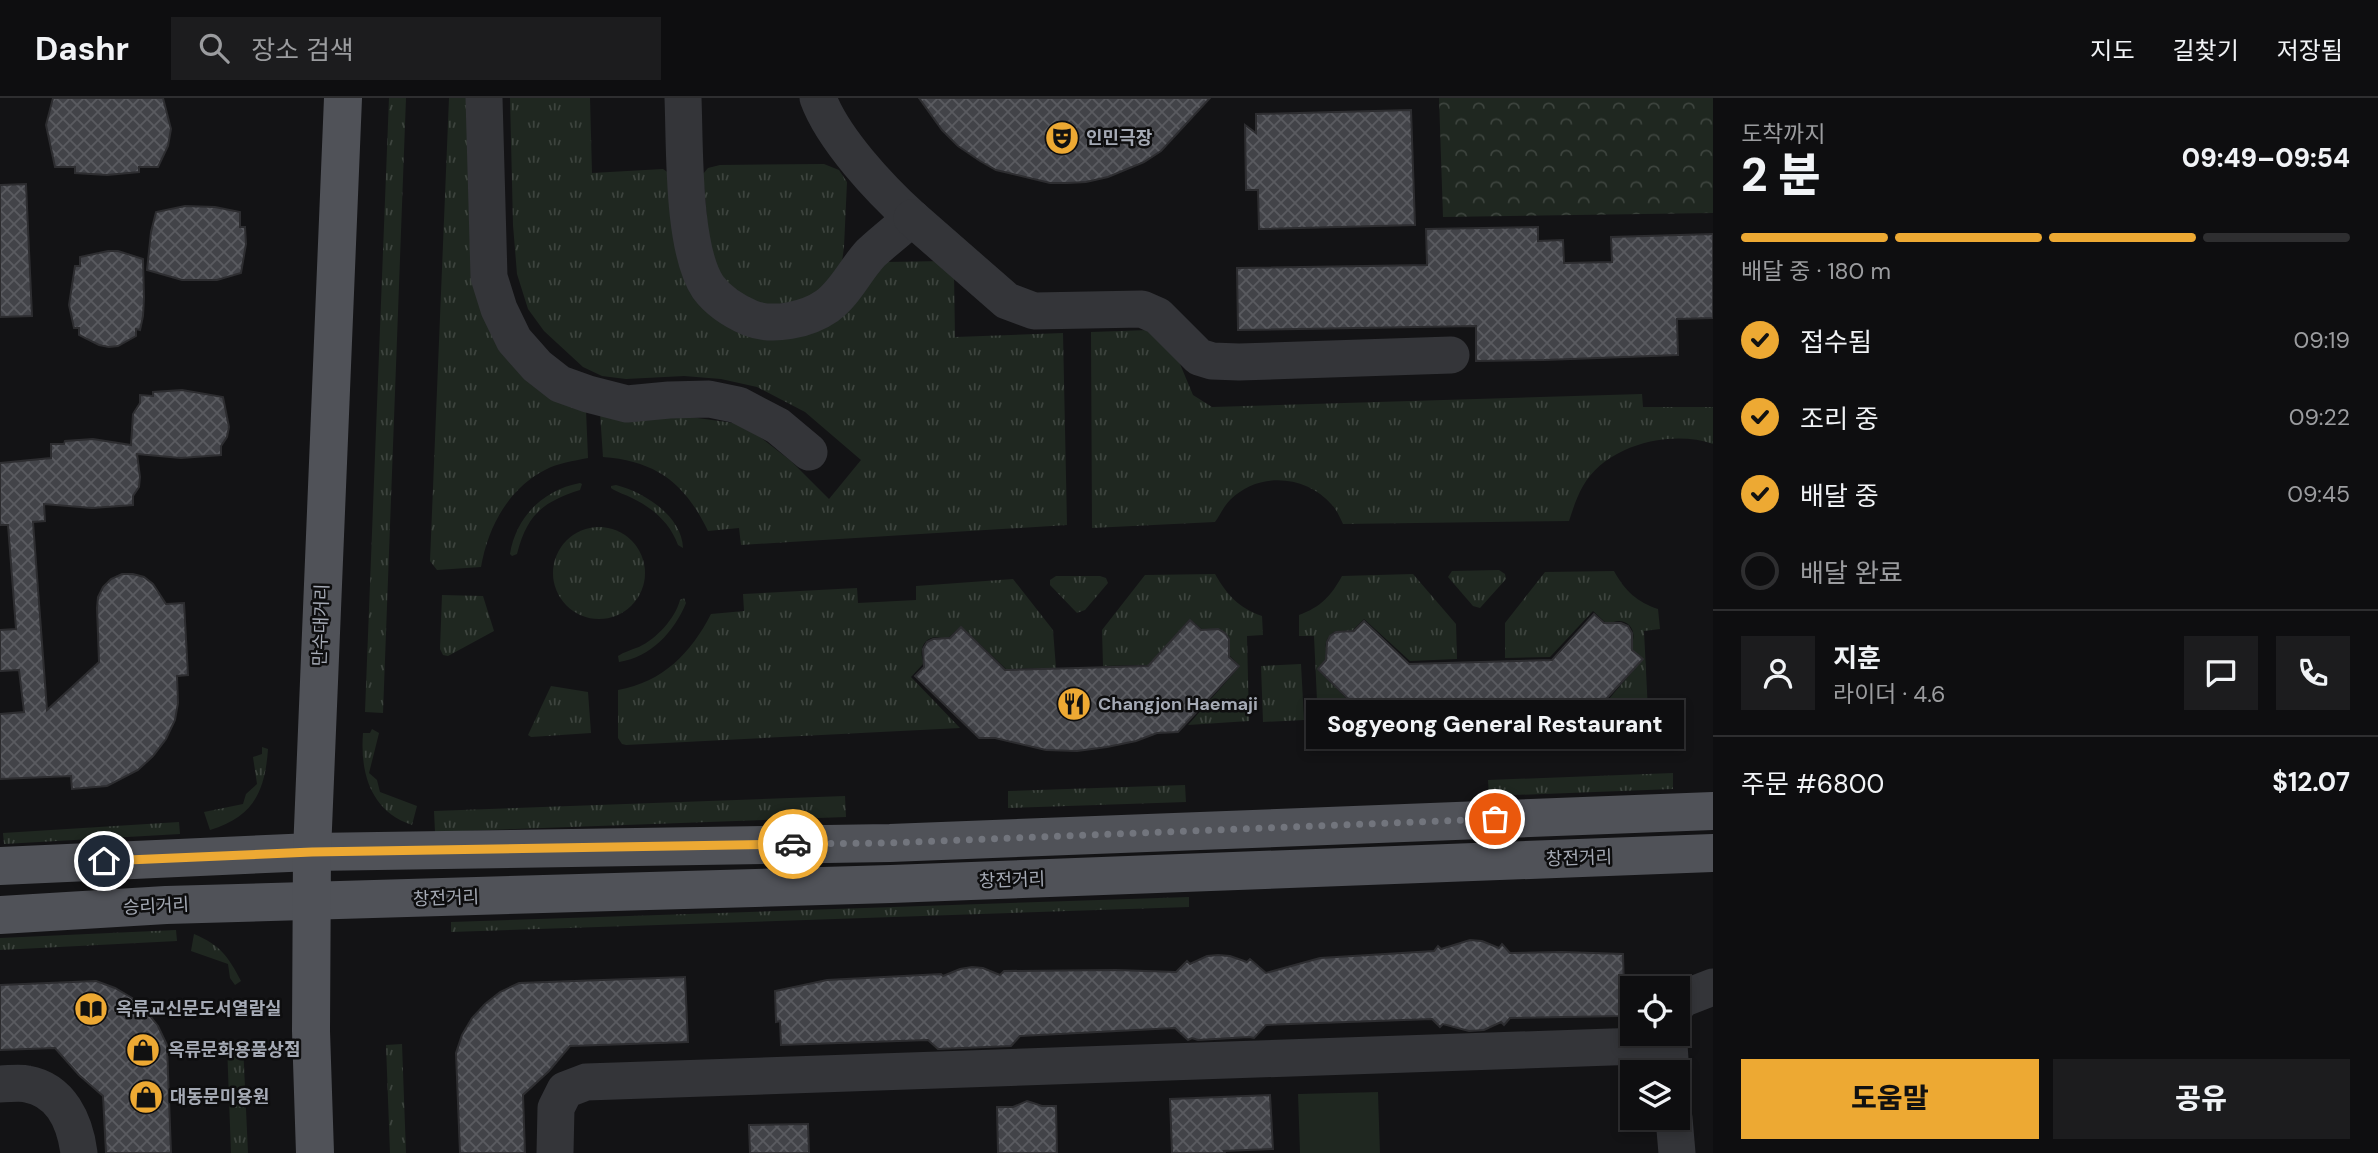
<!DOCTYPE html>
<html lang="ko">
<head>
<meta charset="utf-8">
<style>
	:root { --surface:#0e0e10; --page:#1c1c1e; --text:#f1f3f6; --muted:#9b9c9f; --line:#2e2e30; --accent:#eda933 }
	body { margin:0; font-family:"DM Sans","Noto Sans KR",sans-serif; background:var(--page); color:var(--text); height:100vh; display:flex; flex-direction:column; font-size:26px; white-space:nowrap }
	* { box-sizing:border-box; margin:0 }
	p { font-size:23px; color:var(--muted) }
	.icon { flex:none; width:38px; height:38px; fill:none; stroke:currentColor; stroke-width:2; stroke-linecap:round; stroke-linejoin:round }
	.map { position:relative; flex:1; overflow:hidden }
	.details { display:flex; flex-direction:column; background:var(--surface); width:665px }
	.details>* { flex:none }
	.tools { position:absolute; left:1620px; top:878px; display:grid; gap:14px }
	.tools a { display:grid; place-items:center; width:70px; height:70px; border-radius:0px; background:var(--surface); box-shadow:0 4px 10px #0003,0 0 0 2px var(--line); font-size:35px }
	.pin { position:absolute; display:grid; place-items:center; width:60px; height:60px; color:#fff; margin:-30px; border:4px solid #fff; border-radius:50%; box-shadow:0 2px 7px #0007 }
	.courier { position:absolute; display:grid; place-items:center; width:70px; height:70px; margin:-35px; border:5px solid #eda933; border-radius:50%; background:#fff; color:#222; box-shadow:0 2px 9px #0007 }
	.bubble { position:absolute; height:49px; border-radius:0px; background:var(--surface); box-shadow:0 4px 10px #0003,0 0 0 2px var(--line); font-size:23px; font-weight:800; line-height:49px; text-align:center }
	.summary em { font-style:normal; font-weight:800 }
	.summary div { display:flex; flex-direction:column-reverse }
	.summary { display:flex; align-items:center; justify-content:space-between; height:119px; padding:0 28px }
	h1 { font-size:46px; font-weight:800; line-height:52px }
	.bar { display:grid; grid-template-columns:repeat(4,1fr); gap:10px 7px; align-content:center; height:84px; padding:0 28px }
	.bar i { height:9px; border-radius:5px; background:var(--line) }
	.bar .selected { background:var(--accent) }
	.bar p { grid-column:span 4 }
	.line { display:flex; align-items:center; gap:18px; padding:0 28px; border-top:2px solid var(--line) }
	.line div { flex:1 }
	.round { display:grid; place-items:center; flex:none; width:74px; height:74px; border-radius:0px; background:var(--page) }
	ol { padding:0 28px; list-style:none }
	li { display:flex; align-items:center; gap:21px; height:77px }
	li p { margin-inline-start:auto }
	li .icon { padding:7px; border-radius:50%; background:var(--accent); color:#111; stroke-width:4 }
	li:last-child { color:var(--muted) }
	li i { width:38px; height:38px; border:4px solid var(--line); border-radius:50% }
	.cta { display:flex; gap:14px; margin-top:auto; padding:14px 28px }
	.cta a { flex:1; height:80px; border-radius:0px; background:var(--accent); color:#111; font-size:28px; font-weight:800; line-height:80px; text-align:center }
	.cta a+a { background:var(--page); color:var(--text) }
	header { display:flex; align-items:center; gap:42px; box-sizing:border-box; height:98px; padding:0 35px; background:var(--surface); border-bottom:2px solid var(--line) }
	header strong { font-size:33px }
	nav { display:flex; gap:38px; margin-inline-start:auto; font-size:24px }
	.search { width:490px; height:63px; background:var(--page); display:flex; align-items:center; gap:18px; box-sizing:border-box; padding:0 24px; border-radius:0px; color:var(--muted); font-size:26px }
	main { display:flex; flex:1; min-height:0 }
	.map>svg:first-child { display:block }
	.grass { fill:url(#grass-tufts) }
	.forest { fill:url(#forest-crowns) }
	.pitch { fill:#1f2720 }
	.building { fill:url(#building-cross-hatch); stroke:#2d2d30; stroke-width:2 }
	.lines { fill:none; stroke-linecap:round; stroke-linejoin:round }
	.minor { stroke:#343539; stroke-width:37 }
	.major { stroke:#505258; stroke-width:38 }
	.done { stroke:#72757d; stroke-width:7; stroke-dasharray:0 12.6 }
	.route { stroke:#eda933; stroke-width:9 }
	.labels { text-anchor:middle; stroke-width:5; stroke-linejoin:round; paint-order:stroke }
	.poi-label { font-size:18px; font-weight:bold; fill:#a5aab5; stroke:#0e0e0f; text-anchor:start }
	.street-label { font-size:18px; fill:#a5aab5; stroke:#0e0e0f }
</style>
</head>
<body>
<header>
<strong>Dashr</strong>
<div class="search"><svg class="icon" aria-label="search" viewBox="0 0 24 24"><circle cx="10" cy="10" r="6"/><path d="M15 15l6 6"/></svg>장소 검색</div>
<nav><a>지도</a><a>길찾기</a><a>저장됨</a></nav>
</header>
<main>
<div class="map">
<svg width="1713" height="1055" viewBox="0 0 1713 1055">
	<defs>
		<pattern id="grass-tufts" width="24" height="20" patternUnits="userSpaceOnUse" patternTransform="scale(1.75)"><rect width="24" height="20" fill="#1f2720"/><path d="M3 7l-1-3M5 7V3M7 7l1-3M15 17l-1-3M17 17v-4M19 17l1-3" fill="none" stroke="#3d443e"/></pattern>
		<pattern id="forest-crowns" width="20" height="18" patternUnits="userSpaceOnUse" patternTransform="scale(1.75)"><rect width="20" height="18" fill="#1f2720"/><path d="M2 6a3 3 0 1 1 6 0M12 15a3 3 0 1 1 6 0" fill="none" stroke="#3d443e"/></pattern>
		<pattern id="building-cross-hatch" width="8" height="8" patternUnits="userSpaceOnUse" patternTransform="scale(1.75)"><rect width="8" height="8" fill="#424348"/><path d="M0 0l8 8M0 8l8-8" fill="none" stroke="#5a5b60"/></pattern>
	</defs>
	<rect width="100%" height="100%" fill="#131315"/>
	<g class="grass">
		<path d="M 389,0 L 406,0 L 383,615 L 365,614 Z"/>
		<path d="M 449,0 L 474,0 L 483,176 L 586,312 L 588,360 C 573,363 558,365 545,372 C 508,391 488,429 481,469 L 437,472 L 430,463 Z"/>
		<path d="M 510,0 L 590,0 L 592,75 L 663,71 L 673,78 L 681,126 L 758,235 L 886,164 L 944,163 L 954,175 L 955,239 L 1063,235 L 1067,427 L 741,447 L 739,430 L 708,433 C 685,385 656,363 603,359 L 600,315 L 683,318 L 734,325 L 760,339 L 791,363 L 829,401 L 861,362 L 805,314 L 757,289 L 721,281 L 684,278 L 626,281 L 602,278 L 583,269 L 544,233 L 528,211 L 517,176 L 513,127 Z"/>
		<path d="M 824,66 L 839,72 L 847,84 L 844,149 L 841,171 L 805,207 L 746,206 L 711,166 L 703,76 L 708,70 L 720,67 Z"/>
		<path d="M 1148,232 L 1175,254 L 1193,297 L 1212,309 L 1642,296 L 1643,309 L 1713,309 L 1713,346 C 1671,331 1606,347 1583,388 C 1577,398 1573,411 1569,423 L 1343,426 C 1340,420 1337,412 1332,407 C 1306,377 1259,373 1230,402 C 1224,408 1220,417 1215,424 L 1092,430 L 1091,234 Z"/>
		<path d="M 580,385 L 582,386 L 580,392 C 542,404 527,417 517,456 L 512,458 L 510,456 C 516,419 543,392 580,385 Z"/>
		<path d="M 616,387 C 644,394 682,418 683,450 L 678,447 C 670,425 653,410 632,400 C 625,396 618,395 611,390 L 611,388 Z"/>
		<circle cx="599" cy="475" r="46"/>
		<path d="M 1499,472 L 1505,476 L 1506,481 L 1480,510 L 1473,508 L 1448,479 L 1452,473 Z"/>
		<path d="M 1614,473 C 1625,493 1637,504 1658,511 L 1660,531 L 1644,533 L 1648,613 L 1597,615 L 1643,561 L 1630,549 C 1641,532 1624,515 1608,527 L 1593,513 L 1550,559 L 1505,560 L 1505,525 L 1545,474 Z"/>
		<path d="M 1215,476 C 1227,497 1239,510 1262,518 L 1263,537 L 1247,538 L 1249,623 L 1188,627 L 1240,568 L 1227,555 C 1236,539 1221,524 1205,534 L 1190,521 L 1148,567 L 1103,568 L 1102,532 L 1145,477 Z"/>
		<path d="M 1413,476 L 1456,526 L 1457,561 L 1410,563 L 1364,521 L 1349,536 L 1336,533 C 1325,539 1323,547 1329,558 L 1317,571 L 1366,620 L 1318,624 L 1314,538 L 1299,538 L 1299,517 C 1321,509 1331,498 1342,478 Z"/>
		<path d="M 1056,478 L 1100,478 L 1106,480 L 1108,485 L 1085,512 L 1077,515 L 1050,487 L 1050,482 Z"/>
		<path d="M 1013,481 L 1053,532 L 1056,570 L 1006,571 L 961,528 L 946,542 C 929,533 916,548 924,565 L 911,579 L 960,630 L 626,647 L 622,646 L 618,640 L 618,592 C 663,584 691,555 711,516 L 744,513 L 743,496 L 857,490 L 858,505 L 916,502 L 916,488 Z"/>
		<path d="M 442,497 L 483,498 L 494,533 L 448,558 L 443,557 L 440,551 Z"/>
		<path d="M 684,500 L 686,505 C 674,534 651,559 619,564 L 618,558 C 624,554 631,552 639,549 C 656,541 675,521 680,502 Z"/>
		<path d="M 1301,566 L 1304,622 L 1263,624 L 1261,568 Z"/>
		<path d="M 551,588 L 588,594 L 591,635 L 531,639 L 528,637 Z"/>
		<path d="M 372,631 L 379,635 L 369,675 L 377,682 L 380,694 L 417,708 L 412,727 C 370,713 360,674 363,635 L 370,635 Z"/>
		<path d="M 262,649 L 268,651 C 265,694 253,719 210,732 L 204,714 L 243,706 L 246,696 L 257,686 L 253,659 L 262,656 Z"/>
		<path d="M 1673,675 L 1673,691 L 1489,698 L 1488,682 Z"/>
		<path d="M 1185,687 L 1186,704 L 1008,710 L 1008,693 Z"/>
		<path d="M 845,698 L 846,719 L 435,734 L 434,713 Z"/>
		<path d="M 179,724 L 180,736 L 4,746 L 3,735 Z"/>
		<path d="M 1189,799 L 1189,809 L 451,834 L 451,824 Z"/>
		<path d="M 176,832 L 177,843 L 0,852 L 0,840 Z"/>
		<path d="M 194,836 C 220,847 228,858 241,883 L 235,887 L 230,880 L 228,866 L 191,853 Z"/>
		<path d="M 227,946 L 243,946 L 248,1055 L 231,1055 Z"/>
		<path d="M 402,946 L 406,1055 L 390,1055 L 386,947 Z"/>
	</g>
	<path class="forest" d="M 1439,0 L 1713,0 L 1713,115 L 1443,119 Z"/>
	<path class="pitch" d="M 1378,994 L 1380,1055 L 1300,1055 L 1298,996 Z"/>
	<g class="building">
		<path d="M 53,0 L 163,0 L 171,31 L 168,48 L 158,69 L 139,69 L 139,74 L 107,77 L 75,75 L 75,69 L 55,69 L 46,27 Z"/>
		<path d="M 919,0 L 1210,0 L 1161,53 L 1144,64 L 1108,79 L 1086,84 L 1068,85 L 1050,85 L 996,72 L 980,63 L 958,48 L 942,32 Z"/>
		<path d="M 1411,12 L 1415,127 L 1259,131 L 1258,92 L 1246,92 L 1245,27 L 1256,35 L 1256,16 Z"/>
		<path d="M 26,86 L 32,218 L 0,219 L 0,87 Z"/>
		<path d="M 185,108 L 215,109 L 240,114 L 240,129 L 245,129 L 246,146 L 241,175 L 217,182 L 182,182 L 147,172 L 151,134 L 156,114 Z"/>
		<path d="M 1538,129 L 1538,143 L 1563,142 L 1564,165 L 1612,164 L 1611,139 L 1713,136 L 1713,220 L 1677,221 L 1678,257 L 1544,262 L 1476,263 L 1476,228 L 1238,232 L 1237,170 L 1427,167 L 1426,131 Z"/>
		<path d="M 108,153 L 118,153 L 143,161 L 144,200 L 143,218 L 140,232 L 136,231 L 136,238 L 118,248 L 109,249 L 99,247 L 79,237 L 79,230 L 74,230 L 69,207 L 75,168 L 80,168 L 80,159 Z"/>
		<path d="M 182,292 L 223,299 L 229,329 L 227,339 L 221,348 L 221,357 L 181,360 L 137,356 L 140,379 L 139,389 L 133,398 L 133,407 L 92,410 L 44,406 L 45,423 L 33,424 L 47,612 L 99,564 L 97,510 L 98,499 L 103,489 L 111,481 L 122,476 L 133,476 L 144,479 L 153,486 L 166,506 L 184,505 L 188,577 L 177,578 L 178,605 L 175,622 L 166,641 L 153,658 L 138,672 L 107,688 L 72,691 L 71,678 L 0,681 L 0,616 L 24,614 L 19,572 L 0,573 L 0,532 L 16,531 L 8,427 L 0,427 L 0,365 L 51,360 L 51,346 L 64,346 L 65,343 L 93,341 L 131,347 L 133,316 L 140,305 L 140,297 L 153,298 L 153,294 Z"/>
		<path d="M 1594,516 L 1604,525 L 1621,525 L 1628,528 L 1632,535 L 1632,552 L 1643,561 L 1582,627 L 1560,628 L 1539,636 L 1510,643 L 1480,646 L 1449,645 L 1419,640 L 1398,633 L 1382,634 L 1318,571 L 1326,562 L 1327,544 L 1330,538 L 1336,534 L 1354,533 L 1364,523 L 1409,566 L 1552,562 Z"/>
		<path d="M 1190,522 L 1201,532 L 1218,531 L 1225,535 L 1229,541 L 1229,559 L 1239,568 L 1178,634 L 1157,635 L 1136,643 L 1107,649 L 1077,653 L 1046,652 L 995,640 L 979,640 L 915,578 L 924,569 L 923,551 L 927,544 L 933,541 L 950,540 L 961,529 L 1005,572 L 1148,568 Z"/>
		<path d="M 1470,842 L 1482,843 L 1499,850 L 1502,846 L 1510,855 L 1562,854 L 1623,856 L 1624,890 L 1619,890 L 1620,918 L 1510,920 L 1504,927 L 1501,924 L 1484,932 L 1469,933 L 1443,926 L 1440,929 L 1432,921 L 1266,927 L 1254,940 L 1249,939 L 1198,942 L 1192,940 L 1188,942 L 1175,930 L 1020,938 L 1011,948 L 938,951 L 928,942 L 781,947 L 780,923 L 776,924 L 775,893 L 827,882 L 941,876 L 943,878 L 960,871 L 972,869 L 983,870 L 1000,877 L 1004,873 L 1116,872 L 1176,874 L 1187,863 L 1190,866 L 1207,858 L 1218,857 L 1230,858 L 1247,864 L 1250,861 L 1266,875 L 1320,860 L 1434,853 L 1438,848 L 1441,851 Z"/>
		<path d="M 685,879 L 688,944 L 570,948 L 549,973 L 523,997 L 525,1055 L 460,1055 L 456,955 L 462,937 L 472,920 L 485,906 L 500,894 L 519,885 Z"/>
		<path d="M 96,883 L 115,890 L 132,900 L 146,913 L 158,928 L 167,947 L 171,1055 L 106,1055 L 103,998 L 79,977 L 55,950 L 0,952 L 0,887 Z"/>
		<path d="M 1270,997 L 1273,1051 L 1224,1053 L 1225,1055 L 1172,1055 L 1170,1001 Z"/>
		<path d="M 1027,1003 L 1042,1008 L 1056,1008 L 1057,1055 L 998,1055 L 997,1009 L 1013,1009 Z"/>
		<path d="M 808,1026 L 809,1055 L 750,1055 L 749,1027 Z"/>
	</g>
	<g class="lines">
		<g class="minor">
			<path d="M 484,0 L 489,179 L 499,211 L 514,242 L 537,268 L 560,286 L 588,296 L 627,306 L 669,302 L 709,301 L 738,307 L 778,328 L 809,354"/>
			<path d="M 683,0 C 685,48 682,150 708,189 C 719,204 734,213 750,220 C 773,229 807,222 827,208 C 846,194 855,172 871,155 C 884,143 898,132 912,120 C 880,91 833,41 818,0"/>
			<path d="M 912,120 L 1007,203 L 1034,213 L 1142,211 L 1158,218 L 1199,259 L 1212,263 L 1239,264 L 1451,257"/>
			<path d="M 1678,906 L 1682,901 L 1713,889"/>
			<path d="M 0,986 C 9,986 19,984 27,986 C 61,992 75,1024 79,1055"/>
			<path d="M 1674,1020 L 1677,1055"/>
			<path d="M 555,1055 L 556,1010 L 565,992 L 586,984 L 1669,947 L 1671,975"/>
		</g>
		<g class="major">
			<path d="M 0,768 L 312,754 L 890,745 L 1713,713"/>
			<path d="M 0,817 L 166,807 L 891,786 L 1713,755"/>
			<path d="M 315,1055 L 311,933 L 312,754 L 343,0"/>
		</g>
	</g>
	<g class="lines">
		<path class="done" d="M 793,746 L 890,745 L 1495,721"/>
		<path class="route" d="M 104,763 L 312,754 L 793,746"/>
	</g>
	<defs>
		<g id="theatre-disc" transform="scale(1.75)"><circle r="9.5" fill="#eda933" stroke="#0e0e0f"/><path d="M-5-5.5Q0-4 5-5.5V0Q5 5 0 6Q-5 5-5 0ZM-3.3-2.5H-1v1.5H-3.3ZM1-2.5H3.3v1.5H1ZM-2.8 1Q0 5.5 2.8 1Z" fill="#111"/></g>
		<g id="restaurant-disc" transform="scale(1.75)"><circle r="9.5" fill="#eda933" stroke="#0e0e0f"/><path d="M-5-6h1v4h1v-4h1v4h1v-4h1v5L-1.5 .5V6h-2V.5L-5-1ZM5-6V6H3V1.5H1.5Q1.5-4 5-6Z" fill="#111"/></g>
		<g id="library-disc" transform="scale(1.75)"><circle r="9.5" fill="#eda933" stroke="#0e0e0f"/><path d="M-6-4Q-3-5.5-.7-3.5V5Q-3 3-6 4ZM6-4Q3-5.5 .7-3.5V5Q3 3 6 4Z" fill="#111"/></g>
		<g id="shop-disc" transform="scale(1.75)"><circle r="9.5" fill="#eda933" stroke="#0e0e0f"/><path d="M-5-2.5h2.3a2.7 3.5 0 0 1 5.4 0H5L5.5 6h-11ZM-1.5-2.5h3a1.5 2.3 0 0 0-3 0Z" fill="#111"/></g>
	</defs>
	<g fill-rule="evenodd">
		<use href="#theatre-disc" x="1062" y="40"/>
		<use href="#restaurant-disc" x="1074" y="606"/>
		<use href="#library-disc" x="91" y="911"/>
		<use href="#shop-disc" x="143" y="952"/>
		<use href="#shop-disc" x="146" y="999"/>
	</g>
	<g class="labels">
		<g class="poi-label">
			<text x="1086" y="46">인민극장</text>
			<text x="1098" y="612">Changjon Haemaji</text>
			<text x="116" y="917">옥류교신문도서열람실</text>
			<text x="168" y="958">옥류문화용품상점</text>
			<text x="170" y="1005">대동문미용원</text>
		</g>
		<g class="street-label">
			<text transform="translate(321 527) rotate(-88)" y="6">만수대거리</text>
			<text transform="translate(1579 760) rotate(-2)" y="6">창전거리</text>
			<text transform="translate(1012 782) rotate(-2)" y="6">창전거리</text>
			<text transform="translate(446 800) rotate(-2)" y="6">창전거리</text>
			<text transform="translate(156 808) rotate(-3)" y="6">승리거리</text>
		</g>
	</g>
</svg>
<div class="tools">
<a><svg class="icon" aria-label="locate" viewBox="0 0 24 24"><circle cx="12" cy="12" r="6"/><path d="M12 2v4M12 18v4M2 12h4M18 12h4"/></svg></a>
<a><svg class="icon" aria-label="layers" viewBox="0 0 24 24"><path d="M12 4l9 5-9 5-9-5zM3 14l9 5 9-5"/></svg></a>
</div>
<div class="pin" style="left:1495px;top:721px;background:#ea580c"><svg class="icon" aria-label="bag" viewBox="0 0 24 24"><path d="M5 8h14l-1 12H6zM9 8a3 3 0 0 1 6 0"/></svg></div>
<div class="pin" style="left:104px;top:763px;background:#1f2937"><svg class="icon" aria-label="home" viewBox="0 0 24 24"><path d="M3 11l9-7 9 7M6 9v11h12V9"/></svg></div>
<div class="courier" style="left:793px;top:746px"><svg class="icon" aria-label="car" viewBox="0 0 24 24"><path d="M5 17H2v-5l4-1 3-4h7l3 4 3 1v5h-3M9 17h6M6 11h13"/><circle cx="7" cy="17" r="2"/><circle cx="17" cy="17" r="2"/></svg></div>
<div class="bubble" style="left:1306px;top:602px;width:378px">Sogyeong General Restaurant</div>
</div>
<section class="details">
<div class="summary"><div><h1>2 분</h1><p>도착까지</p></div><em>09:49–09:54</em></div>
<div class="bar"><i class="selected"></i><i class="selected"></i><i class="selected"></i><i></i><p>배달 중 · 180 m</p></div>
<ol>
<li><svg class="icon" aria-label="check" viewBox="0 0 24 24"><path d="M5 12l5 5 9-10"/></svg>접수됨<p>09:19</p></li>
<li><svg class="icon" aria-label="check" viewBox="0 0 24 24"><path d="M5 12l5 5 9-10"/></svg>조리 중<p>09:22</p></li>
<li><svg class="icon" aria-label="check" viewBox="0 0 24 24"><path d="M5 12l5 5 9-10"/></svg>배달 중<p>09:45</p></li>
<li><i></i>배달 완료</li>
</ol>
<div class="line" style="height:126px"><a class="round"><svg class="icon" aria-label="person" viewBox="0 0 24 24"><circle cx="12" cy="8" r="4"/><path d="M4 21q1-7 8-7t8 7"/></svg></a><div><b>지훈</b><p>라이더 · 4.6</p></div><a class="round"><svg class="icon" aria-label="chat" viewBox="0 0 24 24"><path d="M4 5h16v11H9l-5 4z"/></svg></a><a class="round"><svg class="icon" aria-label="phone" viewBox="0 0 24 24"><path d="M5 4h4l2 5-3 2q2 4 5 5l2-3 5 2v4C11 20 4 13 5 4z"/></svg></a></div>
<div class="line" style="height:91px"><div>주문 #6800</div><b>$12.07</b></div>
<div class="cta"><a>도움말</a><a>공유</a></div>
</section>
</main>
</body>
</html>
